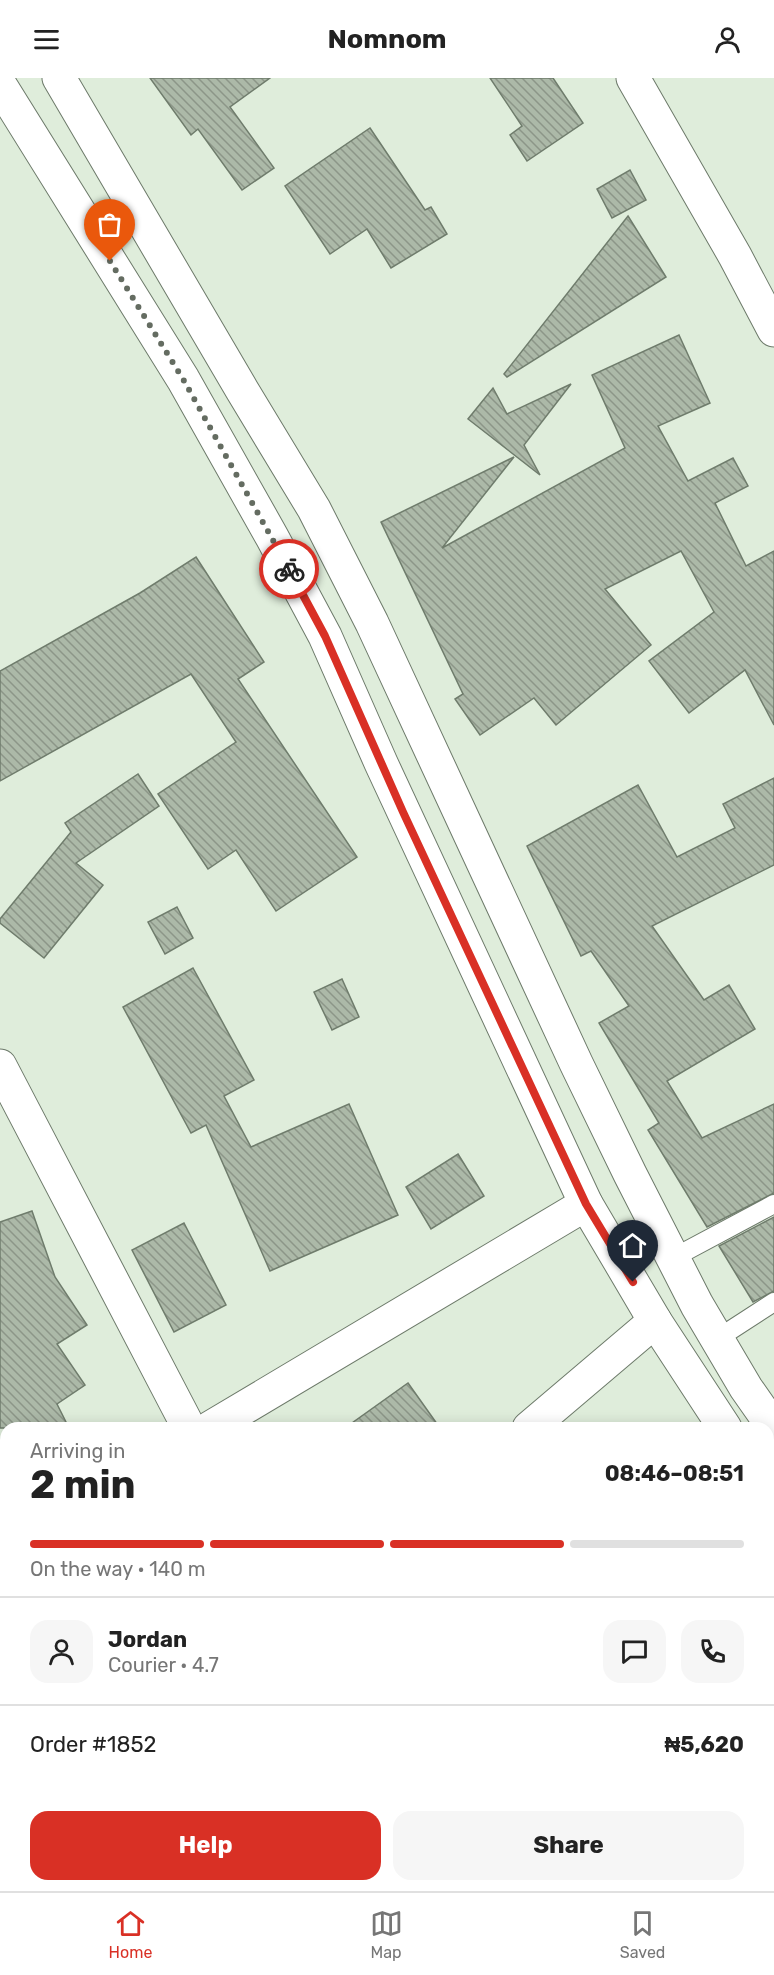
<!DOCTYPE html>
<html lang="en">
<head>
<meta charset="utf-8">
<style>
	:root { --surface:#fff; --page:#f6f6f6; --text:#222; --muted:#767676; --line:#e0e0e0; --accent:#d93025 }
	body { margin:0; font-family:Rubik,sans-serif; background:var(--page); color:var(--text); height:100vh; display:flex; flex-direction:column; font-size:22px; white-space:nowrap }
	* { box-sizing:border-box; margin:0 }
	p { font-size:20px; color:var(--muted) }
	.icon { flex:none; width:33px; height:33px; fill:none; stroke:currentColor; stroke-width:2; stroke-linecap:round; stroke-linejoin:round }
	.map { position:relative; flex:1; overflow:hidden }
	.drawer { position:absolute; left:0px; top:1344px; width:774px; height:470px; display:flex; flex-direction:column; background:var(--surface); border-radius:18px 18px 0 0; box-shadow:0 3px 15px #0003 }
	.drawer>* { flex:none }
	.pin { position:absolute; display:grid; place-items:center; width:51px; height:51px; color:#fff; margin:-62px -26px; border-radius:50% 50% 50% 0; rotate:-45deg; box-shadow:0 0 6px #0007 }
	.pin .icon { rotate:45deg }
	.courier { position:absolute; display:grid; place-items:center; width:60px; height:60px; margin:-30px; border:4px solid #d93025; border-radius:50%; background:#fff; color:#222; box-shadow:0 2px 8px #0007 }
	.overview em { font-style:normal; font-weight:700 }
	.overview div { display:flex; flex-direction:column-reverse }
	.overview { display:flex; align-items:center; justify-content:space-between; height:102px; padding:0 30px }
	h1 { font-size:39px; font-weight:700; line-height:45px }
	.bar { display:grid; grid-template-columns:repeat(4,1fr); gap:9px 6px; align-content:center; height:72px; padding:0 30px }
	.bar i { height:8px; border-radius:4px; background:var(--line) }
	.bar .selected { background:var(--accent) }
	.bar p { grid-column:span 4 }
	.line { display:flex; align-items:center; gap:15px; padding:0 30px; border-top:2px solid var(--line) }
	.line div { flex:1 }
	.round { display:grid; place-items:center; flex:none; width:63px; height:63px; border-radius:18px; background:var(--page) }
	.cta { display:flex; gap:12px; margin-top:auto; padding:12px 30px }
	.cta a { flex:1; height:69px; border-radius:18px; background:var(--accent); color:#fff; font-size:24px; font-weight:700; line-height:69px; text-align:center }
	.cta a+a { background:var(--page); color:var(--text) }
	header { display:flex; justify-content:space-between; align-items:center; height:78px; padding:0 30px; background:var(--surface); font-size:27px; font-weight:700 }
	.tabs { display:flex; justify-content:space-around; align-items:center; height:84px; border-top:2px solid var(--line); background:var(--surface); font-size:16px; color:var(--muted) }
	.tabs a { display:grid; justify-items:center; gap:3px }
	.tabs .selected { color:var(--accent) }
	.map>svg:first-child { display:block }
	.building { fill:url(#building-back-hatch); stroke:#6f7c6c; stroke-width:1.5 }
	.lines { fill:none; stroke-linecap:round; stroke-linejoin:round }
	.service-casing { stroke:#6d7a6a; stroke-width:20 }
	.minor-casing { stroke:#6d7a6a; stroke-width:35 }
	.primary-casing { stroke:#6d7a6a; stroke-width:35 }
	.service { stroke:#fff; stroke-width:18 }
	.minor { stroke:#fff; stroke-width:33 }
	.primary { stroke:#fff; stroke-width:33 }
	.done { stroke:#646c61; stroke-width:6; stroke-dasharray:0 10.8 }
	.route { stroke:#d93025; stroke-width:8 }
</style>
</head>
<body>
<header><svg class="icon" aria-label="menu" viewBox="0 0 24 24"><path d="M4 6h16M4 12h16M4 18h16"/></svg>Nomnom<svg class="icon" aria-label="person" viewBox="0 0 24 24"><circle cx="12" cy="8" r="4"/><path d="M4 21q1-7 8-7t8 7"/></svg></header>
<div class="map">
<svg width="774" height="1813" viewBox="0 0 774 1813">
	<defs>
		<pattern id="building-back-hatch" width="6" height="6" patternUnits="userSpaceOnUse" patternTransform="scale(1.5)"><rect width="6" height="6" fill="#acb9a8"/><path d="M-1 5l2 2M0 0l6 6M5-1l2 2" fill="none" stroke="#8c9688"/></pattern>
	</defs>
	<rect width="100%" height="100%" fill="#dfeddb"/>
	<g class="building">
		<path d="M 150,0 L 270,0 L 230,29 L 274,90 L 242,112 L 198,51 L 191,57 Z"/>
		<path d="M 490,0 L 553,0 L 583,45 L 527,83 L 510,57 L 522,48 Z"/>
		<path d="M 370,50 L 425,132 L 431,129 L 447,156 L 391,190 L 367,151 L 330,176 L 285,108 Z"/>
		<path d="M 630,92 L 646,122 L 612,140 L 597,111 Z"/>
		<path d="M 628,138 L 666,199 L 507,299 L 504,296 Z"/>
		<path d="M 679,257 L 710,325 L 658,348 L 688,403 L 733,380 L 748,408 L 715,425 L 746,488 L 774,473 L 774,647 L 745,592 L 689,635 L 649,583 L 714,534 L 681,473 L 605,511 L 651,567 L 556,647 L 534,620 L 480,657 L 455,621 L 463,616 L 381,444 L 514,379 L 442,470 L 625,370 L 592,297 Z"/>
		<path d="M 571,306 L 524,367 L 540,397 L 468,341 L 493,310 L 507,336 Z"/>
		<path d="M 196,479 L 264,584 L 238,601 L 357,779 L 276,833 L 236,772 L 208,791 L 158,716 L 236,664 L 191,596 L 0,703 L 0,593 L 140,515 Z"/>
		<path d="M 138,696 L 159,728 L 76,785 L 103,807 L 44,880 L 0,845 L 0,841 L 71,754 L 65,745 Z"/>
		<path d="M 774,700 L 774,787 L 652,848 L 704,922 L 729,907 L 755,951 L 667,1003 L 702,1060 L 774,1026 L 774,1115 L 707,1149 L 648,1052 L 659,1045 L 599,945 L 629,928 L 591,873 L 581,878 L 527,768 L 638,707 L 677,779 L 735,750 L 723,726 Z"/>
		<path d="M 177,829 L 193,860 L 165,876 L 148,844 Z"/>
		<path d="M 193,890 L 254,1002 L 224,1018 L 251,1069 L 349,1026 L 398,1137 L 270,1193 L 206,1047 L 191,1055 L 123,929 Z"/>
		<path d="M 342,901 L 359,939 L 332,952 L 314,914 Z"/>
		<path d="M 458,1076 L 484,1118 L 431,1151 L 406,1109 Z"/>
		<path d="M 32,1133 L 55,1199 L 87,1247 L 57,1266 L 85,1307 L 57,1326 L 69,1350 L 0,1350 L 0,1144 Z"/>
		<path d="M 774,1139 L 774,1213 L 753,1224 L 719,1168 Z"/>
		<path d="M 184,1145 L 226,1227 L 174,1254 L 132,1172 Z"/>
		<path d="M 408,1305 L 440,1350 L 345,1350 Z"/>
	</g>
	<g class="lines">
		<g class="service-casing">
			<g id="service">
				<path d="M 673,1180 L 774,1126"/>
				<path d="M 717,1261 L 774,1224"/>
			</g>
		</g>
		<g class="minor-casing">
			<g id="minor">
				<path d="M 633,0 L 735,178 L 774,252"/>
				<path d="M 0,988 L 189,1350"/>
				<path d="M 210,1350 L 586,1126"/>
				<path d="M 529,1350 L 655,1243"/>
				<path d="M 768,1467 L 774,1461"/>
				<path d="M 0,1484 L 6,1480"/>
				<path d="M 0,1787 L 6,1794"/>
				<path d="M 366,1813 L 373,1808"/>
				<path d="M 766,1813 L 774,1806"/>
			</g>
		</g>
		<g class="primary-casing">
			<g id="primary">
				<path d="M 59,0 L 242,312 L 314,431 L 372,545 L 576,985 L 630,1096 L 697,1227 L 746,1310 L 774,1350"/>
				<path d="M 0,7 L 183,301 L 272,459 L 325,558 L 381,685 L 586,1126 L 655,1243 L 725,1350"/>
				<path d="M 768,1413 L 774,1422"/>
			</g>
		</g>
		<use href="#service" class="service"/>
		<use href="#minor" class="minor"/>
		<use href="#primary" class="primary"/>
	</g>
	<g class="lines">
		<path class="done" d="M 110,183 L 183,301 L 289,491"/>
		<path class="route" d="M 289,491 L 325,558 L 403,734 L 586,1126 L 633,1204"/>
	</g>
</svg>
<div class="pin" style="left:110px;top:183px;background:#ea580c"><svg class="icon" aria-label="bag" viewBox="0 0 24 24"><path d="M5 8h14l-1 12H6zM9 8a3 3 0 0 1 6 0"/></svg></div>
<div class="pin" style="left:633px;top:1204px;background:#1f2937"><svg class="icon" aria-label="home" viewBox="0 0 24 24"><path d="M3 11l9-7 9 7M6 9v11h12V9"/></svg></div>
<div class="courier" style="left:289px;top:491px"><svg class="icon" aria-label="bike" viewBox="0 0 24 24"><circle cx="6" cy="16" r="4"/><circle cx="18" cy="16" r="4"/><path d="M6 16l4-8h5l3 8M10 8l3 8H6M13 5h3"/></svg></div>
<section class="drawer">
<div class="overview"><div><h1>2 min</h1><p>Arriving in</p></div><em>08:46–08:51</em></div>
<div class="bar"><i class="selected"></i><i class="selected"></i><i class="selected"></i><i></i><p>On the way · 140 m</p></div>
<div class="line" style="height:108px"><a class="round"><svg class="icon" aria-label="person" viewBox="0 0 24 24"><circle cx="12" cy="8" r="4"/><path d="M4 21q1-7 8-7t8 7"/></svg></a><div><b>Jordan</b><p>Courier · 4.7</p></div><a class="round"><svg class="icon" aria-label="chat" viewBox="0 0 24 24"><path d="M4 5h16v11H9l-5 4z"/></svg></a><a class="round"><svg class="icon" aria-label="phone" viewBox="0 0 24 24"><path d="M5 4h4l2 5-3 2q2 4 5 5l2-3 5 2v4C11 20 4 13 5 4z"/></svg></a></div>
<div class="line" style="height:78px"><div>Order #1852</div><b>₦5,620</b></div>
<div class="cta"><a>Help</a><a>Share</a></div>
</section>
</div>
<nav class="tabs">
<a class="selected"><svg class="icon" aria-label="home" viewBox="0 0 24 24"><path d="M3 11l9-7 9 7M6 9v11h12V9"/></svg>Home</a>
<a><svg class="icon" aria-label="map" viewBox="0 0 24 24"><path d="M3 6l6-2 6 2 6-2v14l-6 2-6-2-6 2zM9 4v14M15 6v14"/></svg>Map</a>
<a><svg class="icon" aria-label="saved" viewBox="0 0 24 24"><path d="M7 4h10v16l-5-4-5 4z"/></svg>Saved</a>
</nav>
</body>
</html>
